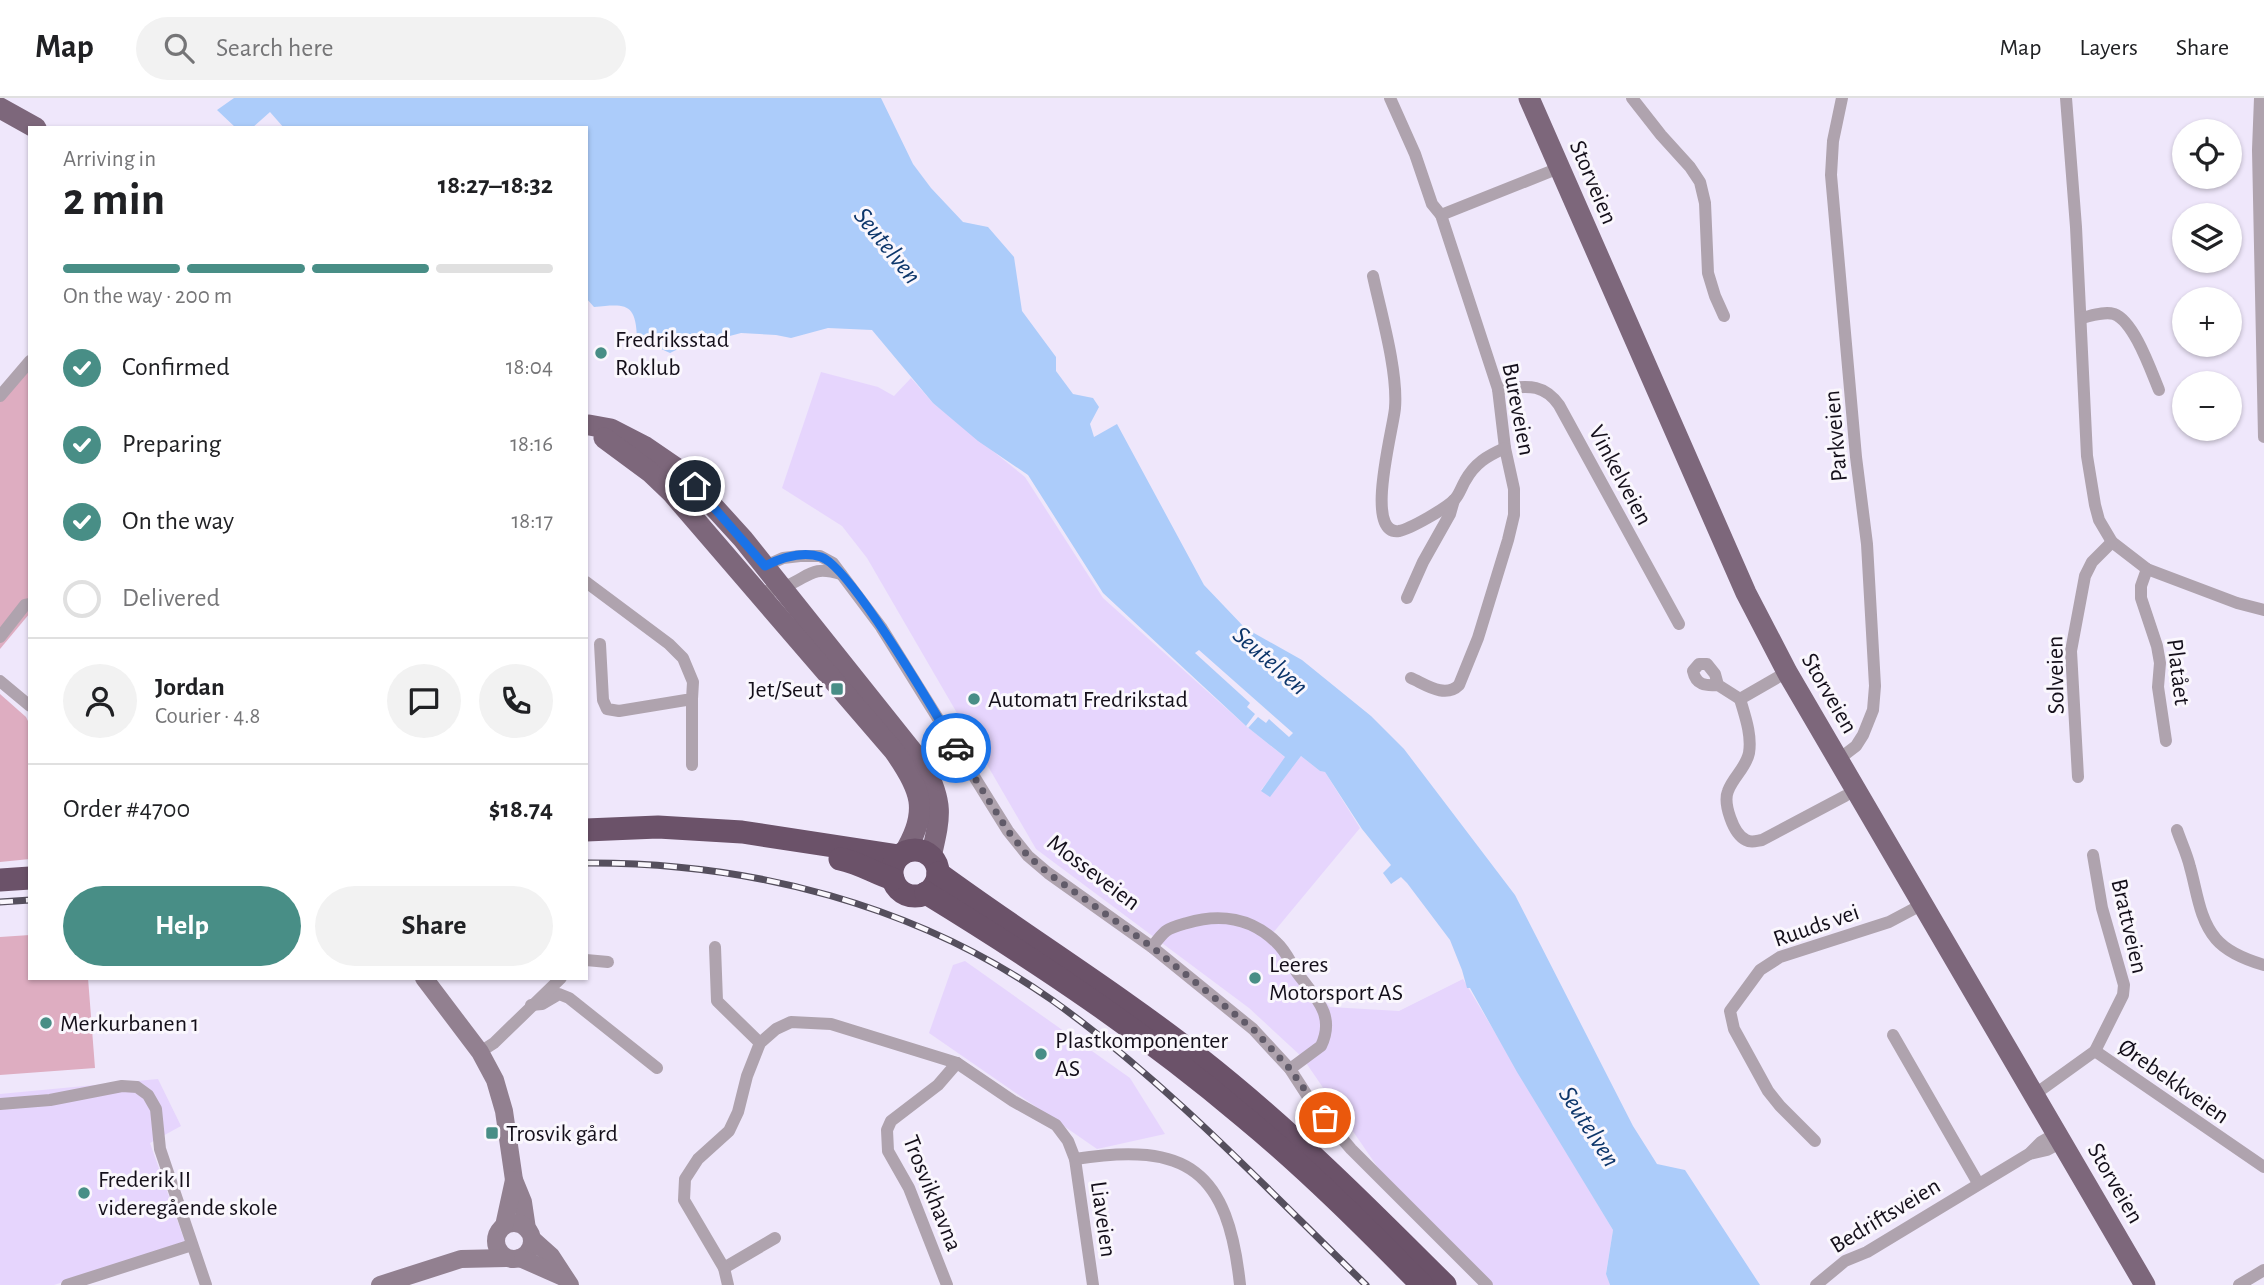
<!DOCTYPE html>
<html lang="en">
<head>
<meta charset="utf-8">
<style>
	:root { --surface:#fff; --page:#f2f2f2; --text:#202124; --muted:#757577; --line:#e0e0e0; --accent:#488e86 }
	body { margin:0; font-family:"Alegreya Sans",sans-serif; background:var(--page); color:var(--text); height:100vh; display:flex; flex-direction:column; font-size:26px; white-space:nowrap }
	* { box-sizing:border-box; margin:0 }
	p { font-size:23px; color:var(--muted) }
	.icon { flex:none; width:38px; height:38px; fill:none; stroke:currentColor; stroke-width:2; stroke-linecap:round; stroke-linejoin:round }
	.map { position:relative; flex:1; overflow:hidden }
	.sheet { position:absolute; left:28px; top:28px; width:560px; height:854px; display:flex; flex-direction:column; background:var(--surface); border-radius:0px; box-shadow:0 2px 5px #0004 }
	.sheet>* { flex:none }
	.fabs { position:absolute; left:2172px; top:21px; display:grid; gap:14px }
	.fabs a { display:grid; place-items:center; width:70px; height:70px; border-radius:50%; background:var(--surface); box-shadow:0 2px 5px #0004; font-size:35px }
	.pin { position:absolute; display:grid; place-items:center; width:60px; height:60px; color:#fff; margin:-30px; border:4px solid #fff; border-radius:50%; box-shadow:0 2px 7px #0007 }
	.courier { position:absolute; display:grid; place-items:center; width:70px; height:70px; margin:-35px; border:5px solid #1a73e8; border-radius:50%; background:#fff; color:#222; box-shadow:0 2px 9px #0007 }
	.head em { font-style:normal; font-weight:600 }
	.head div { display:flex; flex-direction:column-reverse }
	.head { display:flex; align-items:center; justify-content:space-between; height:119px; padding:0 35px }
	h1 { font-size:46px; font-weight:600; line-height:52px }
	.bar { display:grid; grid-template-columns:repeat(4,1fr); gap:10px 7px; align-content:center; height:84px; padding:0 35px }
	.bar i { height:9px; border-radius:5px; background:var(--line) }
	.bar .on { background:var(--accent) }
	.bar p { grid-column:span 4 }
	.line { display:flex; align-items:center; gap:18px; padding:0 35px; border-top:2px solid var(--line) }
	.line div { flex:1 }
	.round { display:grid; place-items:center; flex:none; width:74px; height:74px; border-radius:37px; background:var(--page) }
	ol { padding:0 35px; list-style:none }
	li { display:flex; align-items:center; gap:21px; height:77px }
	li p { margin-inline-start:auto }
	li .icon { padding:7px; border-radius:50%; background:var(--accent); color:#fff; stroke-width:4 }
	li:last-child { color:var(--muted) }
	li i { width:38px; height:38px; border:4px solid var(--line); border-radius:50% }
	.primary-button { display:flex; gap:14px; margin-top:auto; padding:14px 35px }
	.primary-button a { flex:1; height:80px; border-radius:42px; background:var(--accent); color:#fff; font-size:28px; font-weight:600; line-height:80px; text-align:center }
	.primary-button a+a { background:var(--page); color:var(--text) }
	header { display:flex; align-items:center; gap:42px; box-sizing:border-box; height:98px; padding:0 35px; background:var(--surface); border-bottom:2px solid var(--line) }
	header strong { font-size:33px }
	nav { display:flex; gap:38px; margin-inline-start:auto; font-size:24px }
	.search { width:490px; height:63px; background:var(--page); display:flex; align-items:center; gap:18px; box-sizing:border-box; padding:0 24px; border-radius:38px; color:var(--muted); font-size:26px }
	.map>svg:first-child { display:block }
	.built { fill:#e6d5fd }
	.green { fill:#deadc1 }
	.water { fill:#acccfa }
	.pier { fill:#efe7fb }
	.lines { fill:none; stroke-linecap:round; stroke-linejoin:round }
	.street { stroke:#afa3ae; stroke-width:12 }
	.secondary { stroke:#928090; stroke-width:18 }
	.primary { stroke:#7d677b; stroke-width:21 }
	.highway { stroke:#6b5269; stroke-width:23 }
	.rail-casing { stroke:#554f5d; stroke-width:7 }
	.rail { stroke:#faf7fd; stroke-width:4.5; stroke-dasharray:13; stroke-linecap:butt }
	.done { stroke:#615b69; stroke-width:7; stroke-dasharray:0 12.6 }
	.route { stroke:#1a73e8; stroke-width:9 }
	.poi-dot { fill:#488e86; stroke:#faf7fd; stroke-width:2.5 }
	.labels { text-anchor:middle; stroke-width:6; stroke-linejoin:round; paint-order:stroke }
	.street-label { font-size:24px; fill:#140f1a; stroke:#faf7fd }
	.poi-label { font-size:24px; fill:#140f1a; stroke:#faf7fd; text-anchor:start }
	.water-label { font-size:26px; font-style:italic; fill:#0d366b; stroke:#faf7fd }
</style>
</head>
<body>
<header>
<strong>Map</strong>
<div class="search"><svg class="icon" aria-label="search" viewBox="0 0 24 24"><circle cx="10" cy="10" r="6"/><path d="M15 15l6 6"/></svg>Search here</div>
<nav><a>Map</a><a>Layers</a><a>Share</a></nav>
</header>
<div class="map">
<svg width="2264" height="1187" viewBox="0 0 2264 1187">
	<rect width="100%" height="100%" fill="#efe7fb"/>
	<g class="built">
		<path d="M 821,274 L 878,289 L 894,298 L 911,280 L 933,305 L 1025,379 L 1103,500 L 1246,628 L 1286,660 L 1261,692 L 1270,698 L 1301,658 L 1320,673 L 1325,674 L 1360,730 L 1268,841 L 1330,909 L 1399,913 L 1463,881 L 1613,1132 L 1606,1175 L 1610,1187 L 1487,1187 L 1396,1096 L 1302,959 L 1249,910 L 1036,751 L 867,460 L 842,428 L 782,390 Z"/>
		<path d="M 965,863 L 1130,980 L 1165,1036 L 1097,1051 L 929,935 L 953,867 Z"/>
		<path d="M 158,981 L 181,1028 L 150,1045 L 185,1144 L 54,1187 L 0,1187 L 0,996 Z"/>
	</g>
	<g class="green">
		<path d="M 30,263 L 30,515 L 0,551 L 0,297 Z"/>
		<path d="M 0,596 L 26,619 L 30,627 L 30,761 L 0,764 Z"/>
		<path d="M 30,837 L 30,880 L 88,880 L 95,970 L 0,977 L 0,839 Z"/>
	</g>
	<path class="water" d="M 234,0 L 881,0 L 913,66 L 931,90 L 963,124 L 988,129 L 1014,159 L 1022,213 L 1056,259 L 1056,273 L 1073,296 L 1093,300 L 1099,309 L 1090,326 L 1094,339 L 1117,326 L 1204,487 L 1245,530 L 1302,562 L 1371,618 L 1404,651 L 1515,797 L 1633,1028 L 1657,1066 L 1685,1072 L 1760,1187 L 1610,1187 L 1606,1176 L 1613,1132 L 1517,974 L 1470,890 L 1467,890 L 1462,872 L 1450,842 L 1407,785 L 1401,779 L 1391,786 L 1383,775 L 1391,767 L 1362,731 L 1325,674 L 1320,673 L 1301,658 L 1270,699 L 1261,693 L 1285,659 L 1246,628 L 1103,495 L 1028,377 L 978,343 L 933,305 L 872,232 L 828,230 L 791,240 L 776,237 L 741,235 L 707,244 L 690,245 L 670,255 L 637,240 C 636,204 625,206 594,209 L 586,200 L 586,30 L 284,30 L 270,14 L 252,30 L 236,30 L 217,12 Z"/>
	<path class="pier" d="M 1199,552 L 1293,635 L 1289,639 L 1269,621 L 1266,625 L 1258,619 L 1248,630 L 1246,628 L 1255,616 L 1247,609 L 1250,605 L 1195,555 Z"/>
	<g class="lines">
		<g class="street">
			<path d="M 1390,0 L 1415,56 L 1432,106 L 1441,117 L 1498,291 L 1505,350 L 1514,391 L 1514,417 L 1508,442 L 1478,540 L 1459,587 C 1445,601 1425,586 1411,580"/>
			<path d="M 1632,0 L 1661,37 L 1690,69 L 1700,84 L 1705,105 L 1708,175 L 1715,198 L 1724,218"/>
			<path d="M 2066,0 L 2076,129 L 2087,358 L 2095,407 L 2099,422 L 2112,444 L 2147,471 L 2237,505 L 2264,512"/>
			<path d="M 2260,0 L 2258,52 L 2264,339"/>
			<path d="M 1441,117 L 1559,70"/>
			<path d="M 1373,178 C 1381,215 1398,273 1395,310 C 1394,328 1363,438 1399,433 C 1410,431 1447,410 1455,401 C 1459,397 1462,388 1465,383 C 1475,365 1487,358 1505,350"/>
			<path d="M 2081,220 C 2091,218 2104,213 2114,216 C 2134,223 2151,273 2159,292"/>
			<path d="M 1498,291 C 1524,289 1542,283 1559,307 L 1679,526"/>
			<path d="M 0,298 L 30,263"/>
			<path d="M 2147,471 L 2141,488 L 2141,500 L 2157,548 L 2160,565 L 2158,589 L 2166,643"/>
			<path d="M 763,473 L 765,468 L 783,460 L 800,458 L 820,458 L 833,465 L 881,529 L 1008,733 L 1028,758 L 1048,775 L 1152,849 L 1253,931 L 1290,971 L 1312,1005 L 1351,1051 L 1487,1187"/>
			<path d="M 586,484 L 669,546 L 683,560 L 693,584 L 692,601 L 619,613 L 607,611 L 603,602 L 600,546"/>
			<path d="M 758,491 L 756,494 C 765,493 776,493 784,489 C 810,479 810,467 841,476"/>
			<path d="M 1407,500 L 1423,464 L 1450,416 L 1454,402"/>
			<path d="M 0,539 L 25,507 L 30,506"/>
			<path d="M 0,583 L 30,608"/>
			<path d="M 1718,587 C 1705,588 1696,587 1693,573 L 1699,566 L 1707,566 L 1715,576 L 1718,587 L 1740,601 L 1787,574"/>
			<path d="M 1740,601 C 1745,618 1752,637 1749,655 C 1746,670 1733,679 1728,693 C 1723,705 1733,736 1746,742 C 1751,745 1756,743 1762,742 L 1845,698"/>
			<path d="M 1839,661 L 1856,648 L 1863,637 L 1873,612 L 1875,588 L 1867,446 L 1856,359 L 1831,77 L 1833,43 L 1842,0"/>
			<path d="M 692,667 L 692,601"/>
			<path d="M 2078,679 L 2071,553 L 2085,478 L 2092,464 L 2112,444"/>
			<path d="M 2177,732 C 2181,744 2187,756 2190,769 C 2197,793 2199,821 2216,841 C 2228,855 2247,862 2264,867"/>
			<path d="M 715,849 L 717,903 L 760,945"/>
			<path d="M 1152,849 C 1156,844 1161,837 1166,833 C 1172,829 1180,827 1187,825 C 1220,815 1252,820 1277,845 C 1286,853 1291,866 1298,876 C 1315,899 1336,917 1321,948 L 1290,971"/>
			<path d="M 586,862 L 608,864"/>
			<path d="M 531,907 L 542,906 L 559,896 L 569,900 L 657,970"/>
			<path d="M 1893,937 L 1978,1085"/>
			<path d="M 2095,953 L 2264,1069"/>
			<path d="M 480,954 L 494,945 L 561,880"/>
			<path d="M 2034,997 L 2095,953 L 2123,897 L 2124,887 L 2102,810 L 2093,757"/>
			<path d="M 0,1006 L 50,1002 L 122,988 L 137,989 L 148,997 L 156,1011 L 160,1051 L 206,1187"/>
			<path d="M 1815,1043 L 1780,1008 L 1768,993 L 1734,931 L 1730,913 L 1760,872 L 1780,859 L 1889,824 L 1923,806"/>
			<path d="M 2029,1056 L 2047,1052 L 2062,1044"/>
			<path d="M 1075,1061 C 1188,1043 1228,1073 1240,1187"/>
			<path d="M 724,1170 L 775,1140"/>
			<path d="M 67,1187 L 192,1147"/>
			<path d="M 728,1187 L 724,1170 L 684,1102 L 685,1081 L 698,1061 L 729,1033 L 738,1014 L 747,978 L 760,945 L 776,931 L 791,924 L 831,926 L 957,965 L 1013,1003 L 1056,1027 L 1068,1043 L 1075,1061 L 1093,1187"/>
			<path d="M 947,1187 L 909,1090 L 888,1053 L 887,1032 L 891,1023 L 938,987 L 957,965"/>
			<path d="M 1816,1187 L 1845,1163 L 1867,1154 L 2029,1056 L 2041,1044 L 2057,1035"/>
			<path d="M 2239,1187 L 2264,1172"/>
		</g>
		<g class="secondary">
			<path d="M 424,880 L 480,954 L 495,982 L 504,1013 L 514,1082 L 523,1104 L 527,1131"/>
			<circle cx="514" cy="1143" r="18"/>
			<path d="M 504,1128 L 514,1082"/>
			<path d="M 532,1141 L 551,1158 L 570,1187"/>
			<path d="M 520,1160 L 563,1179"/>
			<path d="M 380,1187 L 461,1161 L 506,1160"/>
		</g>
		<g class="primary">
			<path d="M 1529,0 L 1746,495 L 1787,574 L 2145,1187"/>
			<path d="M 0,10 L 36,30"/>
			<path d="M 589,327 L 611,331 L 644,348 L 682,374 L 743,441 L 924,668 C 944,706 940,719 931,759"/>
			<path d="M 604,340 L 650,374 L 672,395 L 894,653 C 921,691 930,713 904,755"/>
		</g>
		<g class="highway">
			<path d="M 586,732 L 658,729 L 742,734 L 899,758"/>
			<circle cx="915" cy="775" r="23"/>
			<path d="M 840,761 C 860,765 874,775 893,781"/>
			<path d="M 938,775 C 1024,838 1115,894 1199,960 C 1287,1029 1366,1108 1445,1187"/>
			<path d="M 0,782 L 30,780"/>
			<path d="M 926,795 C 1037,863 1145,935 1244,1019 C 1307,1071 1365,1129 1422,1187"/>
		</g>
		<g class="rail-casing">
			<g id="rail">
				<path d="M 586,765 C 750,764 917,807 1052,902 C 1167,984 1265,1089 1366,1187"/>
				<path d="M 0,804 L 30,802"/>
			</g>
		</g>
		<use href="#rail" class="rail"/>
	</g>
	<g class="lines">
		<path class="done" d="M 956,650 L 1008,733 L 1028,758 L 1048,775 L 1152,849 L 1253,931 L 1290,971 L 1325,1020"/>
		<path class="route" d="M 695,388 L 765,468 C 781,460 803,453 821,459 C 850,468 936,616 956,650"/>
	</g>
	<g class="poi-dot">
		<circle cx="601" cy="255" r="7"/>
		<rect x="830" y="584" width="14" height="14" rx="3.5"/>
		<circle cx="974" cy="601" r="7"/>
		<circle cx="1255" cy="880" r="7"/>
		<circle cx="46" cy="925" r="7"/>
		<circle cx="1041" cy="956" r="7"/>
		<rect x="485" y="1028" width="14" height="14" rx="3.5"/>
		<circle cx="84" cy="1095" r="7"/>
	</g>
	<g class="labels">
		<g class="street-label">
			<text transform="translate(1594 84) rotate(67)" y="8">Storveien</text>
			<text transform="translate(1519 311) rotate(79)" y="8">Bureveien</text>
			<text transform="translate(1835 338) rotate(-95)" y="8">Parkveien</text>
			<text transform="translate(1621 377) rotate(62)" y="8">Vinkelveien</text>
			<text transform="translate(2179 574) rotate(83)" y="8">Platået</text>
			<text transform="translate(2055 577) rotate(-91)" y="8">Solveien</text>
			<text transform="translate(1830 595) rotate(60)" y="8">Storveien</text>
			<text transform="translate(1094 774) rotate(37)" y="8">Mosseveien</text>
			<text transform="translate(1816 827) rotate(-19)" y="8">Ruuds vei</text>
			<text transform="translate(2130 828) rotate(77)" y="8">Brattveien</text>
			<text transform="translate(2174 983) rotate(35)" y="8">Ørebekkveien</text>
			<text transform="translate(2116 1085) rotate(60)" y="8">Storveien</text>
			<text transform="translate(933 1095) rotate(68)" y="8">Trosvikhavna</text>
			<text transform="translate(1885 1117) rotate(-31)" y="8">Bedriftsveien</text>
			<text transform="translate(1104 1121) rotate(82)" y="8">Liaveien</text>
		</g>
		<g class="poi-label">
			<text x="615" y="249">Fredriksstad<tspan x="615" dy="28">Roklub</tspan></text>
			<text x="823" y="599" text-anchor="end">Jet/Seut</text>
			<text x="988" y="609">Automat1 Fredrikstad</text>
			<text x="1269" y="874">Leeres<tspan x="1269" dy="28">Motorsport AS</tspan></text>
			<text x="60" y="933">Merkurbanen 1</text>
			<text x="1055" y="950">Plastkomponenter<tspan x="1055" dy="28">AS</tspan></text>
			<text x="506" y="1043">Trosvik gård</text>
			<text x="98" y="1089">Frederik II<tspan x="98" dy="28">videregående skole</tspan></text>
		</g>
		<g class="water-label">
			<text transform="translate(888 147) rotate(51)" y="9">Seutelven</text>
			<text transform="translate(1271 562) rotate(41)" y="9">Seutelven</text>
			<text transform="translate(1590 1028) rotate(57)" y="9">Seutelven</text>
		</g>
	</g>
</svg>
<div class="fabs">
<a><svg class="icon" aria-label="locate" viewBox="0 0 24 24"><circle cx="12" cy="12" r="6"/><path d="M12 2v4M12 18v4M2 12h4M18 12h4"/></svg></a>
<a><svg class="icon" aria-label="layers" viewBox="0 0 24 24"><path d="M12 4l9 5-9 5-9-5zM3 14l9 5 9-5"/></svg></a>
<a>+</a>
<a>−</a>
</div>
<div class="pin" style="left:1325px;top:1020px;background:#ea580c"><svg class="icon" aria-label="bag" viewBox="0 0 24 24"><path d="M5 8h14l-1 12H6zM9 8a3 3 0 0 1 6 0"/></svg></div>
<div class="pin" style="left:695px;top:388px;background:#1f2937"><svg class="icon" aria-label="home" viewBox="0 0 24 24"><path d="M3 11l9-7 9 7M6 9v11h12V9"/></svg></div>
<div class="courier" style="left:956px;top:650px"><svg class="icon" aria-label="car" viewBox="0 0 24 24"><path d="M5 17H2v-5l4-1 3-4h7l3 4 3 1v5h-3M9 17h6M6 11h13"/><circle cx="7" cy="17" r="2"/><circle cx="17" cy="17" r="2"/></svg></div>
<section class="sheet">
<div class="head"><div><h1>2 min</h1><p>Arriving in</p></div><em>18:27–18:32</em></div>
<div class="bar"><i class="on"></i><i class="on"></i><i class="on"></i><i></i><p>On the way · 200 m</p></div>
<ol>
<li><svg class="icon" aria-label="check" viewBox="0 0 24 24"><path d="M5 12l5 5 9-10"/></svg>Confirmed<p>18:04</p></li>
<li><svg class="icon" aria-label="check" viewBox="0 0 24 24"><path d="M5 12l5 5 9-10"/></svg>Preparing<p>18:16</p></li>
<li><svg class="icon" aria-label="check" viewBox="0 0 24 24"><path d="M5 12l5 5 9-10"/></svg>On the way<p>18:17</p></li>
<li><i></i>Delivered</li>
</ol>
<div class="line" style="height:126px"><a class="round"><svg class="icon" aria-label="person" viewBox="0 0 24 24"><circle cx="12" cy="8" r="4"/><path d="M4 21q1-7 8-7t8 7"/></svg></a><div><b>Jordan</b><p>Courier · 4.8</p></div><a class="round"><svg class="icon" aria-label="chat" viewBox="0 0 24 24"><path d="M4 5h16v11H9l-5 4z"/></svg></a><a class="round"><svg class="icon" aria-label="phone" viewBox="0 0 24 24"><path d="M5 4h4l2 5-3 2q2 4 5 5l2-3 5 2v4C11 20 4 13 5 4z"/></svg></a></div>
<div class="line" style="height:91px"><div>Order #4700</div><b>$18.74</b></div>
<div class="primary-button"><a>Help</a><a>Share</a></div>
</section>
</div>
</body>
</html>
